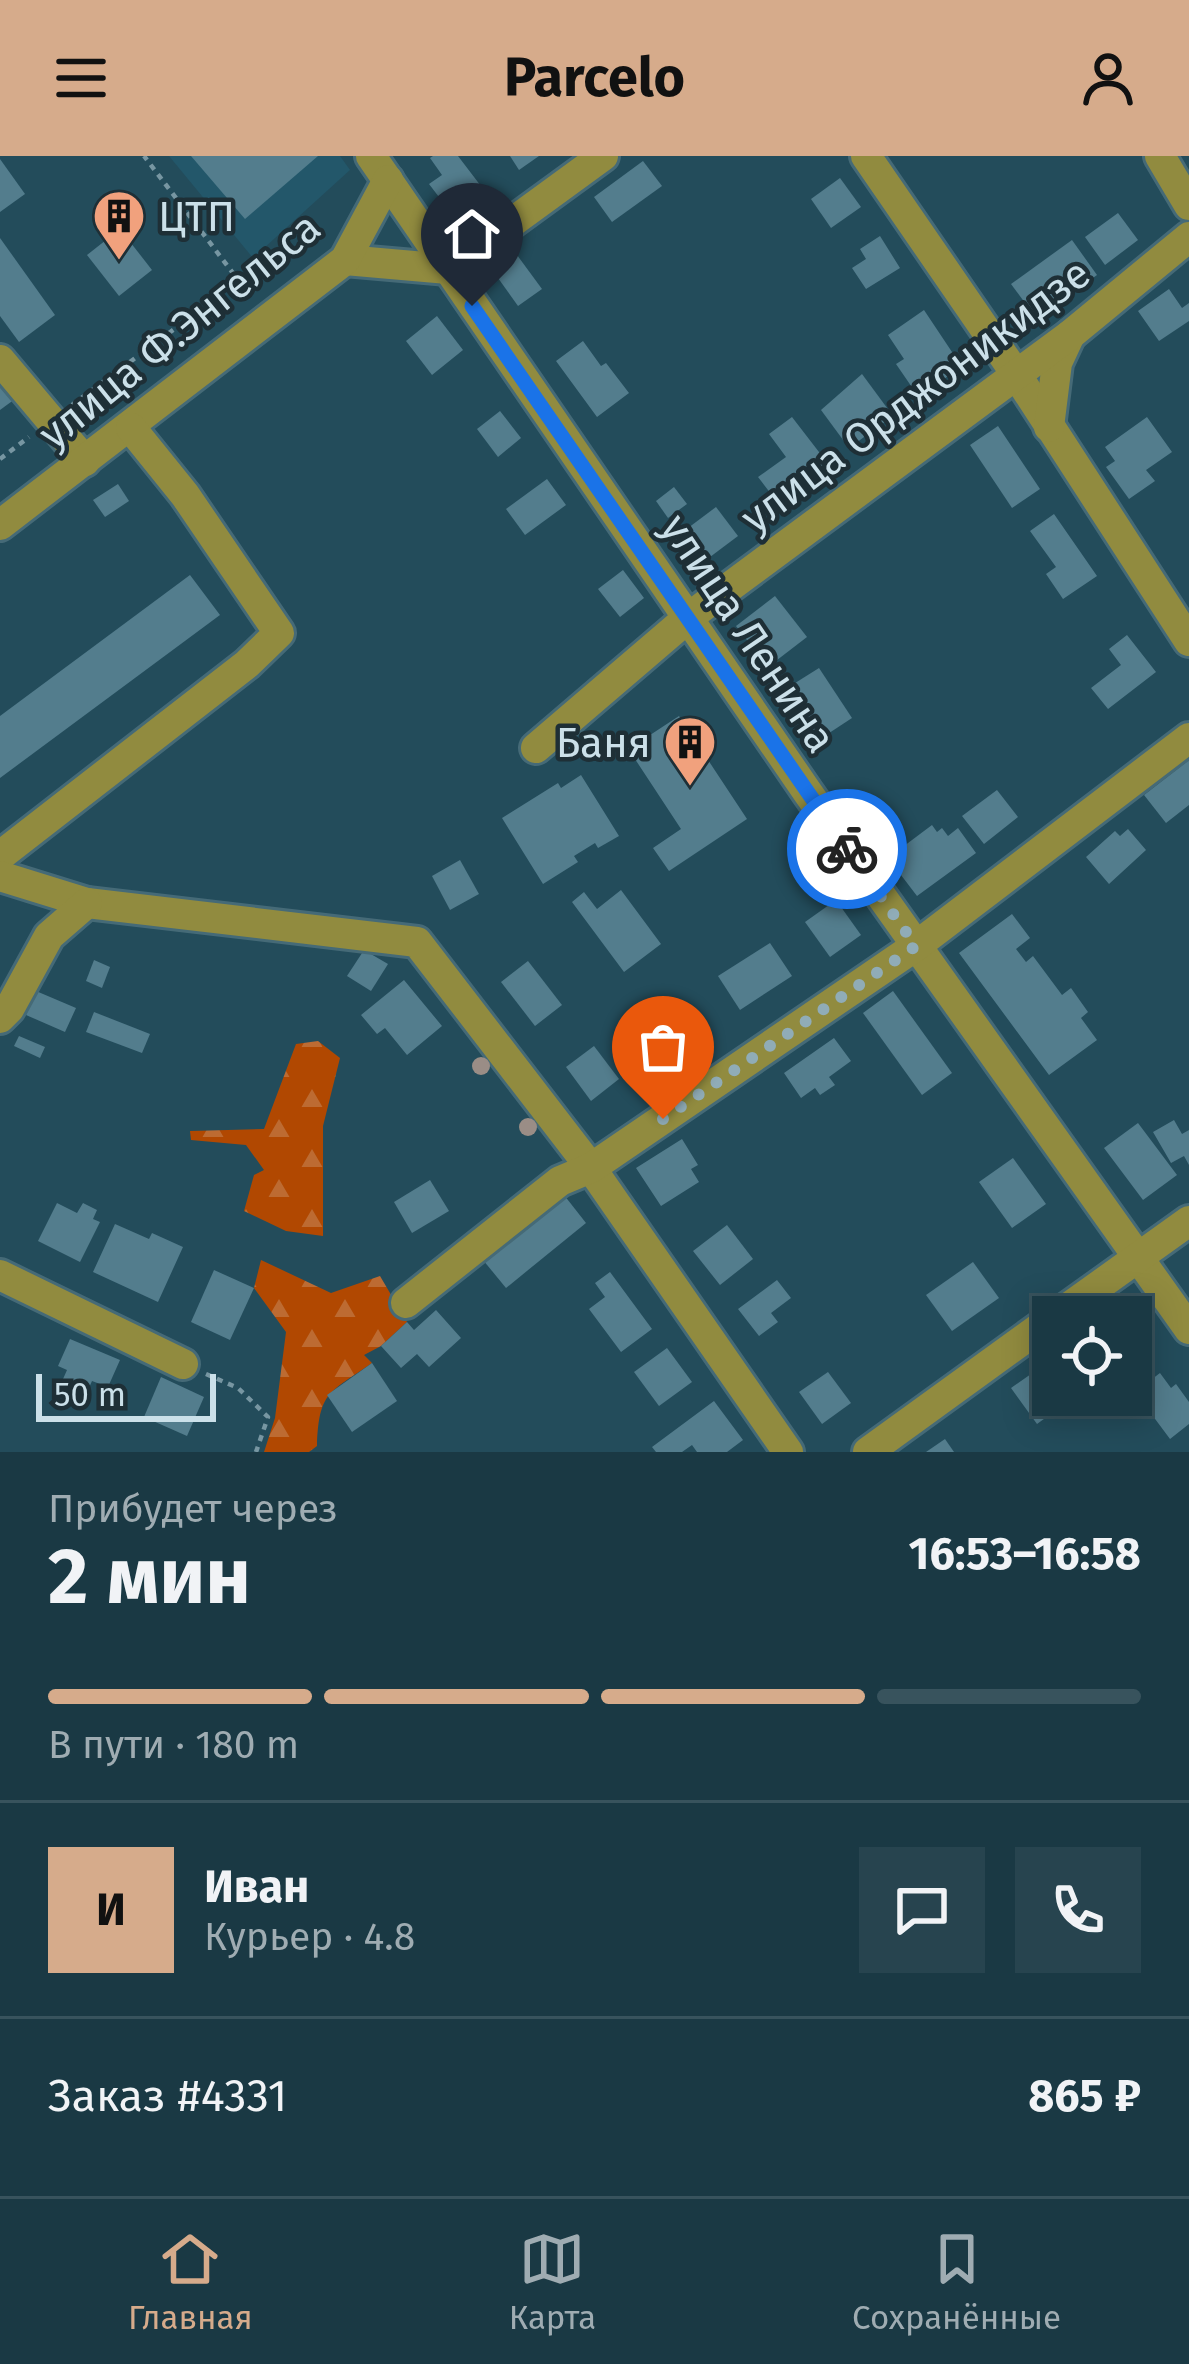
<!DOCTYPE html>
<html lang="ru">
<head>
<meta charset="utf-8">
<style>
	:root { --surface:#1a3944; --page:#27444f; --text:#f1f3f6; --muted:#9facb2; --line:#38535d; --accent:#d6ab8b }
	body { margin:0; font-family:"Fira Sans",sans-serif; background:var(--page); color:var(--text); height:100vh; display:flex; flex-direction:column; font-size:45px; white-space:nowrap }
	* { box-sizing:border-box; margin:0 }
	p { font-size:39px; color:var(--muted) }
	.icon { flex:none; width:66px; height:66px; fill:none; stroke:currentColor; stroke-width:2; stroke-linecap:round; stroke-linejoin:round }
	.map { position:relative; height:1296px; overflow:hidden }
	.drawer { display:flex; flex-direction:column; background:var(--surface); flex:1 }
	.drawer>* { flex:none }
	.fabs { position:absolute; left:1032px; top:1140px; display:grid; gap:24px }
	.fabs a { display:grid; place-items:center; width:120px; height:120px; border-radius:0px; background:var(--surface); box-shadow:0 6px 30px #0003,0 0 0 3px var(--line); font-size:60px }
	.scale { position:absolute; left:36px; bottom:30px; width:180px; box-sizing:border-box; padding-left:12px; border:6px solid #cbe0e9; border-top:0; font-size:33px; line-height:42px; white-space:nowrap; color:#cbe0e9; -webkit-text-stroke:9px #1e2f36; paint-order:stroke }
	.pin { position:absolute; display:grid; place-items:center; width:102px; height:102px; color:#fff; margin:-123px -51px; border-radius:50% 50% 50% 0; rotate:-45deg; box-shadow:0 0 12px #0007 }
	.pin .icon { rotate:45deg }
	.courier { position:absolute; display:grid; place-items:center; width:120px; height:120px; margin:-60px; border:9px solid #1a73e8; border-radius:50%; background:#fff; color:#222; box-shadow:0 3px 15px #0007 }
	.overview em { font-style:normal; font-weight:700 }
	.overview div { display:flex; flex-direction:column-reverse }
	.overview { display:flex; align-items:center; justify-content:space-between; height:204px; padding:0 48px }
	h1 { font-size:78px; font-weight:700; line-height:90px }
	.bar { display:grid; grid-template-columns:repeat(4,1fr); gap:18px 12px; align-content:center; height:144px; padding:0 48px }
	.bar i { height:15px; border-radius:9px; background:var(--line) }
	.bar .on { background:var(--accent) }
	.bar p { grid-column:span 4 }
	.line { display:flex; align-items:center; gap:30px; padding:0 48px; border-top:3px solid var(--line) }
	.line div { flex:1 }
	.round { display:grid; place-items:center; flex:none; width:126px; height:126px; border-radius:0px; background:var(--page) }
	header { display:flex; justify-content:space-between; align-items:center; height:156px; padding:0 48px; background:var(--accent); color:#111; font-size:54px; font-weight:700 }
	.tab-bar { display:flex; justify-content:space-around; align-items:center; height:168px; border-top:3px solid var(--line); background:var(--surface); font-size:33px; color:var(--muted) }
	.tab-bar a { display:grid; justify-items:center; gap:6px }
	.tab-bar .on { color:var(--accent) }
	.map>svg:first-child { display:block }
	.built { fill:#23576a }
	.forest { fill:url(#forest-firs) }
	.building { fill:#537d8d }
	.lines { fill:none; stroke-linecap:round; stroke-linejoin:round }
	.minor-casing { stroke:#456a77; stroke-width:36 }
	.path { stroke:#7796a2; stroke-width:4.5; stroke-dasharray:6 6; stroke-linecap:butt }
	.minor { stroke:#918b3f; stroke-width:30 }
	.tree { fill:#9a8d86 }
	.done { stroke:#90acb7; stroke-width:12; stroke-dasharray:0 21.6 }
	.route { stroke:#1a73e8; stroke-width:15 }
	.labels { text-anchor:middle; stroke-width:9; stroke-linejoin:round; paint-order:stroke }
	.poi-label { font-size:42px; fill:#cbe0e9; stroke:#1e2f36; text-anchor:start }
	.street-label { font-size:42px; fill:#cbe0e9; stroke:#1e2f36 }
</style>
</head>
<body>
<header><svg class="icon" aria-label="menu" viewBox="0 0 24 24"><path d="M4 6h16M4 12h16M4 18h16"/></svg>Parcelo<svg class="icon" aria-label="person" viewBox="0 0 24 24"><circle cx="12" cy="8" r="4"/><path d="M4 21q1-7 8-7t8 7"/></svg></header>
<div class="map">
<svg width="1189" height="1296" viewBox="0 0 1189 1296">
	<defs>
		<pattern id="forest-firs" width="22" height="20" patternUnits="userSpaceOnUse" patternTransform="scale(3)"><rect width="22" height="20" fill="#b14801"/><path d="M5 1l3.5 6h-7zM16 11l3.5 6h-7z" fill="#bd6b32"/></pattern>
	</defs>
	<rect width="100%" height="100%" fill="#234c5b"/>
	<path class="built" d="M 169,0 L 340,0 L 350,14 L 253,102 Z"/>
	<g class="forest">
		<path d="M 318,885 L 340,902 L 323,970 L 323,1080 L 286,1075 L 244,1055 L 254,1019 L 264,1014 L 246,989 L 191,984 L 190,975 L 264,973 L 296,888 Z"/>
		<path d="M 261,1104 L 331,1137 L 380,1120 L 407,1166 L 381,1190 L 364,1199 L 372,1207 C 329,1237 319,1235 317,1290 L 309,1296 L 264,1296 L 275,1262 L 286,1176 L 254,1132 Z"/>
	</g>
	<g class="building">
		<path d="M 191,0 L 318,0 L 245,63 Z"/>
		<path d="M 433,0 L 458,0 L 487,38 L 455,62 L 429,28 L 442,19 L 430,2 Z"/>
		<path d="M 510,0 L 539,0 L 519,14 Z"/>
		<path d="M 0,3 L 25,38 L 0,56 Z"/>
		<path d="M 643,5 L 662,30 L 612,66 L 594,41 Z"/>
		<path d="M 840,22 L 861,51 L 831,72 L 811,43 Z"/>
		<path d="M 1118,57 L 1138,84 L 1105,109 L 1085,81 Z"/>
		<path d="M 120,73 L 152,114 L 119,140 L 87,99 Z"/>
		<path d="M 880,80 L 900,112 L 866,133 L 852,112 L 866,103 L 860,93 Z"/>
		<path d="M 0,82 L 55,159 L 19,186 L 0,160 Z"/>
		<path d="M 1072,84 L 1097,119 L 1037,163 L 1011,128 Z"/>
		<path d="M 517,99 L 542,133 L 518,150 L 493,115 Z"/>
		<path d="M 1169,133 L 1182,152 L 1189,147 L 1189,165 L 1159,185 L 1138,155 Z"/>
		<path d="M 924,154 L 962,211 L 918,240 L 896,208 L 904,203 L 888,179 Z"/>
		<path d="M 437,160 L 463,194 L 432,219 L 406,185 Z"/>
		<path d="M 583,185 L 601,210 L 606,207 L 629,237 L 597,261 L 556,205 Z"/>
		<path d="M 862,218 L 893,260 L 849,292 L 821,254 Z"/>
		<path d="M 0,224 L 15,243 L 0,254 Z"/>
		<path d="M 500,255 L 521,282 L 498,301 L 477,273 Z"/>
		<path d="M 792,261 L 829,309 L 778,347 L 758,321 L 786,301 L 769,278 Z"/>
		<path d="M 1147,261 L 1172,296 L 1146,314 L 1155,325 L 1129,343 L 1106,311 L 1115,305 L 1105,291 Z"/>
		<path d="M 998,270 L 1040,333 L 1012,352 L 970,289 Z"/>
		<path d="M 547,323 L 566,349 L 525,379 L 506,353 Z"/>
		<path d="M 118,328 L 129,345 L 105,361 L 93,344 Z"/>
		<path d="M 674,331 L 687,348 L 668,362 L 656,345 Z"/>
		<path d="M 716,351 L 738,380 L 702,407 L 680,378 Z"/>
		<path d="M 1054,358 L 1097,420 L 1063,443 L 1046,418 L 1056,411 L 1030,375 Z"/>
		<path d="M 623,414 L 644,442 L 620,461 L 598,433 Z"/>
		<path d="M 190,419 L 220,459 L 0,622 L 0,560 Z"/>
		<path d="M 775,440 L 807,481 L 768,511 L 736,470 Z"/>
		<path d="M 1127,479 L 1156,516 L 1108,553 L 1091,532 L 1121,509 L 1109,493 Z"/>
		<path d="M 819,512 L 852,562 L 817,585 L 784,534 Z"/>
		<path d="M 679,560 L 747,663 L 669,715 L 653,692 L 681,673 L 633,600 L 649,590 L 644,583 Z"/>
		<path d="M 1189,604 L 1189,649 L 1166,667 L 1144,639 Z"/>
		<path d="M 581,619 L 619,680 L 598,692 L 595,687 L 574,700 L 578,706 L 543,728 L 502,662 L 558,627 L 561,632 Z"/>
		<path d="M 997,634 L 1018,661 L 984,688 L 962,660 Z"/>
		<path d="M 932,669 L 937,676 L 942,672 L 948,680 L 958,672 L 976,697 L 917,740 L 888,702 Z"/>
		<path d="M 1128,673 L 1146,694 L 1109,728 L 1086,701 L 1115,675 L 1120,680 Z"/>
		<path d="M 460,704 L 479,738 L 450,754 L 432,720 Z"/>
		<path d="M 621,734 L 661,788 L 624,816 L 572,746 L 584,736 L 597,753 Z"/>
		<path d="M 836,744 L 861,779 L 830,801 L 805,766 Z"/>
		<path d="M 1012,758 L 1030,782 L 1016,793 L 1026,806 L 1033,800 L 1062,839 L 1071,832 L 1088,856 L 1081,862 L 1097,884 L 1049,919 L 959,797 Z"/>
		<path d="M 770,787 L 792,820 L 740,854 L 718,820 Z"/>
		<path d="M 364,794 L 388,808 L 371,835 L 347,820 Z"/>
		<path d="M 94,804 L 110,811 L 102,832 L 86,825 Z"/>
		<path d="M 528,805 L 562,849 L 535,870 L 501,826 Z"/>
		<path d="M 404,824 L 442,870 L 407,899 L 385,872 L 377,878 L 361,859 Z"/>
		<path d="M 36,835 L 76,852 L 65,876 L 26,859 Z"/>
		<path d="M 893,835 L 952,917 L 922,939 L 863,857 Z"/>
		<path d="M 94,856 L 150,878 L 142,897 L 86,876 Z"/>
		<path d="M 19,880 L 45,891 L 40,902 L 14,890 Z"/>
		<path d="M 834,882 L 851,905 L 829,921 L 835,929 L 820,939 L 815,932 L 801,942 L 784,917 Z"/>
		<path d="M 594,890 L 619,923 L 591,945 L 566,911 Z"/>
		<path d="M 1174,964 L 1182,978 L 1189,974 L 1189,1009 L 1184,1000 L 1171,1007 L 1153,976 Z"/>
		<path d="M 1138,967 L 1177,1019 L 1143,1044 L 1104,992 Z"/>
		<path d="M 682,983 L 698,1009 L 691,1013 L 699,1026 L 661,1050 L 636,1012 Z"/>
		<path d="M 1013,1002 L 1046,1048 L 1012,1072 L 979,1026 Z"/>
		<path d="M 430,1024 L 449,1055 L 412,1077 L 394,1046 Z"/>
		<path d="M 564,1039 L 586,1067 L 506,1132 L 483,1104 Z"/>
		<path d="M 57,1047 L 77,1057 L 83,1047 L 97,1054 L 93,1063 L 100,1066 L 80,1106 L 38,1085 Z"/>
		<path d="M 115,1068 L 149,1083 L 152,1077 L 183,1091 L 158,1146 L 93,1116 Z"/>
		<path d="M 727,1069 L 753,1103 L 720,1129 L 693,1095 Z"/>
		<path d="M 973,1106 L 999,1142 L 952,1175 L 926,1139 Z"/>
		<path d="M 214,1114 L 254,1132 L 230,1184 L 191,1166 Z"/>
		<path d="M 610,1116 L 652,1173 L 621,1196 L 589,1153 L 605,1141 L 595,1127 Z"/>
		<path d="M 777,1124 L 791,1142 L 771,1157 L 778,1166 L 759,1180 L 738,1153 Z"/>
		<path d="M 436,1154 L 461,1182 L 429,1211 L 417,1198 L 401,1212 L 381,1190 L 407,1166 L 414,1174 Z"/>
		<path d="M 70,1183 L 120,1204 L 108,1231 L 92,1225 L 84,1243 L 59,1232 L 67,1214 L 58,1210 Z"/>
		<path d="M 1050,1187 L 1053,1239 L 1077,1239 L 1037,1268 L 1011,1232 L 1041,1211 L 1033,1199 Z"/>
		<path d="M 667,1192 L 692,1226 L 659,1250 L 634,1216 Z"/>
		<path d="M 372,1207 L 397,1245 L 352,1276 L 327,1239 Z"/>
		<path d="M 828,1216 L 851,1247 L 822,1268 L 799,1236 Z"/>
		<path d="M 1160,1217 L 1171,1232 L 1176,1228 L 1189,1246 L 1189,1268 L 1170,1283 L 1135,1236 Z"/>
		<path d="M 161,1221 L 204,1241 L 187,1280 L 144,1261 Z"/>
		<path d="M 714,1245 L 743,1284 L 727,1296 L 697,1296 L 692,1289 L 682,1296 L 656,1296 L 652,1291 Z"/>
		<path d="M 945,1283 L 954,1296 L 926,1296 Z"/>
	</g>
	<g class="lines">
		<g class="minor-casing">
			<g id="minor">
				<path d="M 371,0 L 808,637 L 1189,1173"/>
				<path d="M 866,0 L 1016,218 L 1189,485"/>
				<path d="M 1160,0 L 1189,49"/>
				<path d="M 345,104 L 448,113 L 603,0"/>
				<path d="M 0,204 L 85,305"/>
				<path d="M 1049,271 L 1057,207 L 1070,179"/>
				<path d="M 0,369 L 345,104 L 388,24"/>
				<path d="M 536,592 L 689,461 L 1070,179 L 1189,81"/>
				<path d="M 0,700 L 247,508 L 279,477 L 185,339 L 131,272"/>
				<path d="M 0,720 L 87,747 L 417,786 L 591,1012 L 788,1296"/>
				<path d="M 0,862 L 9,853 L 49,780 L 87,747"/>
				<path d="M 0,1119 L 183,1208"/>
				<path d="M 406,1147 L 560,1025 L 591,1012 L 916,790 L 1189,582"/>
				<path d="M 1055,1161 L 1189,1065"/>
				<path d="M 868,1296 L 1053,1162"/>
			</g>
		</g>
		<g class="path">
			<path d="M 72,249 L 239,125 L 144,0"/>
			<path d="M 0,303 L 29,281"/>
			<path d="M 206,1218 L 238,1232 L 268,1261 L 256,1296"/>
		</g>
		<use href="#minor" class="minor"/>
	</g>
	<g class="tree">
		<circle cx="481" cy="910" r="9"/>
		<circle cx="528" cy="971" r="9"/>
	</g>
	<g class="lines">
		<path class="done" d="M 663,963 L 916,790 L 847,693"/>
		<path class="route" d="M 472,150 L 847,693"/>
	</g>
	<defs>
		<g id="building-pin" transform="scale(2.7)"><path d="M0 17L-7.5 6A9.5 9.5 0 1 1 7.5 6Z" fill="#f1a17d" stroke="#1e2f36"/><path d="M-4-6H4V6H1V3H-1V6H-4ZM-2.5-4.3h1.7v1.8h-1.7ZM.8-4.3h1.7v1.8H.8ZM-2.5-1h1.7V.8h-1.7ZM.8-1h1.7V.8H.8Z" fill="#111"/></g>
	</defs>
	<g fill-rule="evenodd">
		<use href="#building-pin" x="119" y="60"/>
		<use href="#building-pin" x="690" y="586"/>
	</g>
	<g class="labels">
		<g class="poi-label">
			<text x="158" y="75">ЦТП</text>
			<text x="651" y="601" text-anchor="end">Баня</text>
		</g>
		<g class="street-label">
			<text transform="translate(179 174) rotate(-39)" y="15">улица Ф.Энгельса</text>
			<text transform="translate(915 239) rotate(-37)" y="15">улица Орджоникидзе</text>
			<text transform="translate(749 477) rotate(56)" y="15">улица Ленина</text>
		</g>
	</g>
</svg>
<div class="fabs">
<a><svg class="icon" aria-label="locate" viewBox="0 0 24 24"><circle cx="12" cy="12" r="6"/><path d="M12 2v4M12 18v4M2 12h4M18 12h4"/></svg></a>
</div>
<div class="scale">50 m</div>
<div class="pin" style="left:663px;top:963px;background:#ea580c"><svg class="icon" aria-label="bag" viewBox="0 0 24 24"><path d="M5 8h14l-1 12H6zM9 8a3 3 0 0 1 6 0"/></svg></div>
<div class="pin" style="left:472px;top:150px;background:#1f2937"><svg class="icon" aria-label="home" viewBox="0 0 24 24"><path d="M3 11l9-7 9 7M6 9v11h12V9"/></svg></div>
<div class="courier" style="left:847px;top:693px"><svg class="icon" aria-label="bike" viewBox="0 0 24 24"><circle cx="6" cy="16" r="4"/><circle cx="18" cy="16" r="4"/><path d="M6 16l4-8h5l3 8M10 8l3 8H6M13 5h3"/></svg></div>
</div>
<section class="drawer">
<div class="overview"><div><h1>2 мин</h1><p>Прибудет через</p></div><em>16:53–16:58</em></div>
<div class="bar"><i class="on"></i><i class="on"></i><i class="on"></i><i></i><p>В пути · 180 m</p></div>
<div class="line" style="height:216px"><b class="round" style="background:var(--accent);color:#111">И</b><div><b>Иван</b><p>Курьер · 4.8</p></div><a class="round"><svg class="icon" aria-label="chat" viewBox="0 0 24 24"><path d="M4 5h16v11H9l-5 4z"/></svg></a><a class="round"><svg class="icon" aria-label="phone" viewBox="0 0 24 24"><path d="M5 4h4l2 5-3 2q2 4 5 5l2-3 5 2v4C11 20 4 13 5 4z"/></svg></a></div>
<div class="line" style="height:156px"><div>Заказ #4331</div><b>865 ₽</b></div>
</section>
<nav class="tab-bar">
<a class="on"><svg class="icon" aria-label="home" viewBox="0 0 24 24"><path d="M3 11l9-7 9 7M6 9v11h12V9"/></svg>Главная</a>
<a><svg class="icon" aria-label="map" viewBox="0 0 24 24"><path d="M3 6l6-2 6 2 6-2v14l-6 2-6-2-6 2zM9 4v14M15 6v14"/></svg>Карта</a>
<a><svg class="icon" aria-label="saved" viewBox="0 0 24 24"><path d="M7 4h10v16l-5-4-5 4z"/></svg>Сохранённые</a>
</nav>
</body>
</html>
